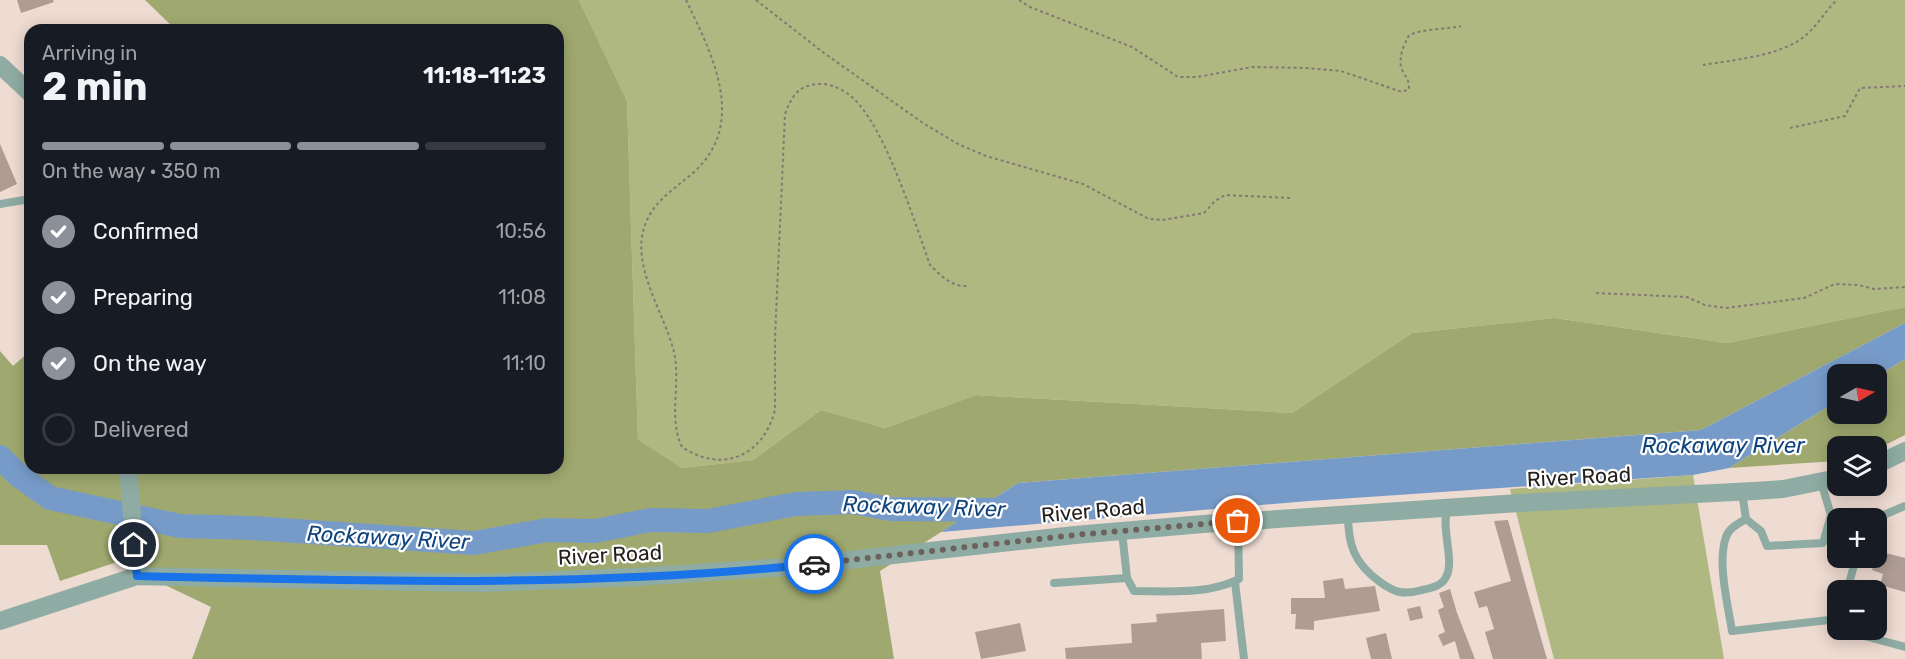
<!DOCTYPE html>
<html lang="en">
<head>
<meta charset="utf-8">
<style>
	:root { --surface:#171b24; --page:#242831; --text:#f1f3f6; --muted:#9ea1a6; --line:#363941; --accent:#8c9099 }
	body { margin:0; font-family:Rubik,sans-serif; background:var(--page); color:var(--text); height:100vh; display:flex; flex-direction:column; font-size:22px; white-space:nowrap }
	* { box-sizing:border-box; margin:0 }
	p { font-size:20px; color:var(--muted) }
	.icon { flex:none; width:33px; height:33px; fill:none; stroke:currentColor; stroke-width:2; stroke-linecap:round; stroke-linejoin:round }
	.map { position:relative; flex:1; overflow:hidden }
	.sheet { position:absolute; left:24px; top:24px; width:540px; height:450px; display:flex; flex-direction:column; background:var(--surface); border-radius:18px; box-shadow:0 3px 15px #0003 }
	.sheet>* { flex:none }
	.needle { width:39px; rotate:81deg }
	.fabs { position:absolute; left:1827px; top:364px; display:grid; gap:12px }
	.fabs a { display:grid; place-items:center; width:60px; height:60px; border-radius:12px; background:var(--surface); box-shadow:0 3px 15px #0003; font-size:30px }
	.pin { position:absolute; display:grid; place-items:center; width:51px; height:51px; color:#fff; margin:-26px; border:3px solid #fff; border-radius:50%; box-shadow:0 2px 6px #0007 }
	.courier { position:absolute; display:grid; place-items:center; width:60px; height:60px; margin:-30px; border:4px solid #1a73e8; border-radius:50%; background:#fff; color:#222; box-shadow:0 2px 8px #0007 }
	.head em { font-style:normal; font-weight:700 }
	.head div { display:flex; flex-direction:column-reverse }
	.head { display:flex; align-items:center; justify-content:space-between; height:102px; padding:0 18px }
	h1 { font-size:39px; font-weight:700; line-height:45px }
	.bar { display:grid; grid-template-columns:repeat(4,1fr); gap:9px 6px; align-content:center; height:72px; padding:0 18px }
	.bar i { height:8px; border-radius:4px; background:var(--line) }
	.bar .current { background:var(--accent) }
	.bar p { grid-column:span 4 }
	ol { padding:0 18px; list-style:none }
	li { display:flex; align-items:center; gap:18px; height:66px }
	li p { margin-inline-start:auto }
	li .icon { padding:6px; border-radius:50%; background:var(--accent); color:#fff; stroke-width:4 }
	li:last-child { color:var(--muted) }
	li i { width:33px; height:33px; border:3px solid var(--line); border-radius:50% }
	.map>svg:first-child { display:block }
	.green { fill:#aeb880 }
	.forest { fill:#9fa96f }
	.water { fill:#779bc9 }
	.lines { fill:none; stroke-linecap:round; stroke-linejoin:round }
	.river { stroke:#779bc9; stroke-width:24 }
	.building { fill:#af9d94 }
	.path { stroke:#847871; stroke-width:2; stroke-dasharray:3 3; stroke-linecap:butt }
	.service { stroke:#8eaca3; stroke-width:8 }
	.tertiary { stroke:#8eaca3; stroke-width:18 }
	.done { stroke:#6c615b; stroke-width:6; stroke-dasharray:0 10.8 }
	.route { stroke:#1a73e8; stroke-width:8 }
	.labels { text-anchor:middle; stroke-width:4.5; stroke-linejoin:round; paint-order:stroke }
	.street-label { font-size:21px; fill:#26201c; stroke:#fff }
	.water-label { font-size:22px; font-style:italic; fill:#10447c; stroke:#fff }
</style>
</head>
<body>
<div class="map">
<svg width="1905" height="659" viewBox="0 0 1905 659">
	<rect width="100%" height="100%" fill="#eedbd1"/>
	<g class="green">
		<path d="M 579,0 L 1905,0 L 1905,307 L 1727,343 L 1555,318 L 1412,333 L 1292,413 L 976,395 L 885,428 L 821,410 L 753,460 L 682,468 L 638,441 L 627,101 Z"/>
		<path d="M 1693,475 L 1724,659 L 1554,659 L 1510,489 Z"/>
	</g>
	<g class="forest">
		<path d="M 145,0 L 579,0 L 627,101 L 638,440 L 682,468 L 753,460 L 821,410 L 885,428 L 976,395 L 1292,413 L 1412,333 L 1555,318 L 1727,343 L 1905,307 L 1905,323 L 1701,430 L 1018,483 L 880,571 L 894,659 L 192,659 L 211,607 L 117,562 L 60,581 L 47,545 L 0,545 L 0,351 L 13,366 L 30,351 L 30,468 L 558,468 L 558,30 L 176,30 Z"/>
		<path d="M 1905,359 L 1905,435 L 1877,449 L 1876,447 L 1838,447 L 1837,461 L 1729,468 L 1837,401 L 1838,414 L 1876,414 L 1877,376 Z"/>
	</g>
	<path class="water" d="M 1905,323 L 1905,359 L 1877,376 L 1838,375 L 1837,401 L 1729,468 L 1693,475 L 1309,501 L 941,532 L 1018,483 L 1701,430 Z"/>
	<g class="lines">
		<path class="river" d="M 0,457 L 18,475 L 50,498 L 180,526 L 252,528 L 474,543 L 547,530 L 595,531 L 650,520 L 708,521 L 796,504 L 853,502 L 889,509 L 1009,510"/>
	</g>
	<g class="building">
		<path d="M 17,0 L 53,0 L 54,2 L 21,13 Z"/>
		<path d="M 0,144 L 17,184 L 0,192 Z"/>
		<path d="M 1508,520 L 1526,586 L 1547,659 L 1493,659 L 1485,632 L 1494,629 L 1487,606 L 1479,608 L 1474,592 L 1511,581 L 1494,521 Z"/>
		<path d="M 1878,551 L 1905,558 L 1905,592 L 1880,585 L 1883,574 L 1872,570 Z"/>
		<path d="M 1343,578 L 1345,589 L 1375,586 L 1380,611 L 1314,621 L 1314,630 L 1295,629 L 1296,614 L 1291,614 L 1291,598 L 1325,598 L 1323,581 Z"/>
		<path d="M 1450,589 L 1457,613 L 1475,659 L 1460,659 L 1455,641 L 1443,646 L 1438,635 L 1445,632 L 1438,610 L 1444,607 L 1439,593 Z"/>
		<path d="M 1420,606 L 1423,618 L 1410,621 L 1407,609 Z"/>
		<path d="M 1224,609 L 1226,641 L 1201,643 L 1202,659 L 1066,659 L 1065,648 L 1132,643 L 1131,624 L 1157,622 L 1156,614 Z"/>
		<path d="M 1020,623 L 1026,651 L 981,659 L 975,632 Z"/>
		<path d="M 1386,633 L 1392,659 L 1371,659 L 1366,638 Z"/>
	</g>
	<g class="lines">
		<g class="path">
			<path d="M 686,0 C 712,54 748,123 694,172 C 675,189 654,200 645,225 C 630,266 665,314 674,352 C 681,383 668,419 682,447 C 723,474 763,456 775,410 L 775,337 L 785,114 C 792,96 798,85 819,84 C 835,83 853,95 862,108 C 890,144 914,220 930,265 C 940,275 952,287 967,286"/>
			<path d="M 756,0 L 824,53 L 923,123 L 958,144 L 986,156 L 1083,184 L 1149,219 L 1162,220 L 1204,213 L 1215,201 L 1225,195 L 1291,198"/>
			<path d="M 1019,0 L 1030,7 L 1132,47 L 1178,77 L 1197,77 L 1252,67 L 1307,68 L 1341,71 L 1402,92 L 1409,89 C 1409,76 1404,77 1401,67 C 1399,55 1404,45 1409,35 C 1426,28 1443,30 1461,26"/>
			<path d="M 1703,65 C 1732,60 1783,56 1806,35 C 1818,25 1825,11 1837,0"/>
			<path d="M 1790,128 L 1845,116 L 1860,88 L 1905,86"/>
			<path d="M 1596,293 L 1687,297 L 1705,305 L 1726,308 L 1804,298 L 1835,284 L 1859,285 L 1874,289 L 1905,287"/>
		</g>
		<g class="service">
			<path d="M 0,204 L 30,199"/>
			<path d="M 1821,482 L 1831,515 L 1848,519"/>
			<path d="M 1742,492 L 1746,519 L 1761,531 L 1767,546 L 1823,543 L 1831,515"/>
			<path d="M 1348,514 C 1348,545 1354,563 1380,582 C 1395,593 1404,595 1422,590 C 1431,588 1442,586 1446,577 C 1455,562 1441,529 1447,509"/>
			<path d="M 1746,519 C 1738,524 1729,528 1726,537 C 1717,562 1728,606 1732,631 L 1838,619"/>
			<path d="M 1874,519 L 1905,506"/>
			<path d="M 1122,532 L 1127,578 L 1134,591 C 1168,591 1208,595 1239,579 L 1238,523"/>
			<path d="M 1235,582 L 1244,659"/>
			<path d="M 1054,583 L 1127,578"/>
			<path d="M 1847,591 L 1856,558"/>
			<path d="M 1842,630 L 1905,647"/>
		</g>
		<g class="tertiary">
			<path d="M 0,65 L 30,93"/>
			<path d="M 1876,465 L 1905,451"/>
			<path d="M 128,468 L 137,576"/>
			<path d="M 0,621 L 137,576 L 482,583 L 636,577 L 785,567 L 1075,535 L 1203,524 L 1519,503 L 1754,491 L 1783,489 L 1838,478"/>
		</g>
	</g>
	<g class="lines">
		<path class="done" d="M 814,564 L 1075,535 L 1238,521"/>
		<path class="route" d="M 134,545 L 137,576 C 363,581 589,588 814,564"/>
	</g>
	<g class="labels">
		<g class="street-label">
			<text transform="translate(1579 477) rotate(-3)" y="7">River Road</text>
			<text transform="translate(1093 511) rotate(-5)" y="7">River Road</text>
			<text transform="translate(610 555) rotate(-3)" y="7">River Road</text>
		</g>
		<g class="water-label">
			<text x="1723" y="453">Rockaway River</text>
			<text transform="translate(924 506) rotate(2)" y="8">Rockaway River</text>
			<text transform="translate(388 537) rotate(3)" y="8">Rockaway River</text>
		</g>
	</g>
</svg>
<div class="fabs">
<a><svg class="needle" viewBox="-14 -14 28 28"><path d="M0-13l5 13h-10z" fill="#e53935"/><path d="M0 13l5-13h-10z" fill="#9ea1a6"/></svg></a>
<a><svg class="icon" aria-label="layers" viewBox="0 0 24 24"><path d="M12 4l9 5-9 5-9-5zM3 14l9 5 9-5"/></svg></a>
<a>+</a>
<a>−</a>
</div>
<div class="pin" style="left:1238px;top:521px;background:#ea580c"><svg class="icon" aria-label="bag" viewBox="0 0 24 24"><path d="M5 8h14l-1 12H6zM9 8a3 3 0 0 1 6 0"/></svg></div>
<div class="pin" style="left:134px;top:545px;background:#1f2937"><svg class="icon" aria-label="home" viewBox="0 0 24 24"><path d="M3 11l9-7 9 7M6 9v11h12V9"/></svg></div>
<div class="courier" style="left:814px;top:564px"><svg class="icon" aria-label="car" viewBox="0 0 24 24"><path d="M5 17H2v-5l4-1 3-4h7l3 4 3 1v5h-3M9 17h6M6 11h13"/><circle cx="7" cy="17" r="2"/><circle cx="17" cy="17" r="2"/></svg></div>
<section class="sheet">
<div class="head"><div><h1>2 min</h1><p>Arriving in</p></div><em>11:18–11:23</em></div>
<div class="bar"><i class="current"></i><i class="current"></i><i class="current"></i><i></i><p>On the way · 350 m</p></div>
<ol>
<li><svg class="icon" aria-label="check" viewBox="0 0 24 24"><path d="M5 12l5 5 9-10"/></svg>Confirmed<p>10:56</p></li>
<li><svg class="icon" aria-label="check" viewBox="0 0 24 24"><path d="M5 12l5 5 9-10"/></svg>Preparing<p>11:08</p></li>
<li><svg class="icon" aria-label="check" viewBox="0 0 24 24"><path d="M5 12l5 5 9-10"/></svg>On the way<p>11:10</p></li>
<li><i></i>Delivered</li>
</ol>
</section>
</div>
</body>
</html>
